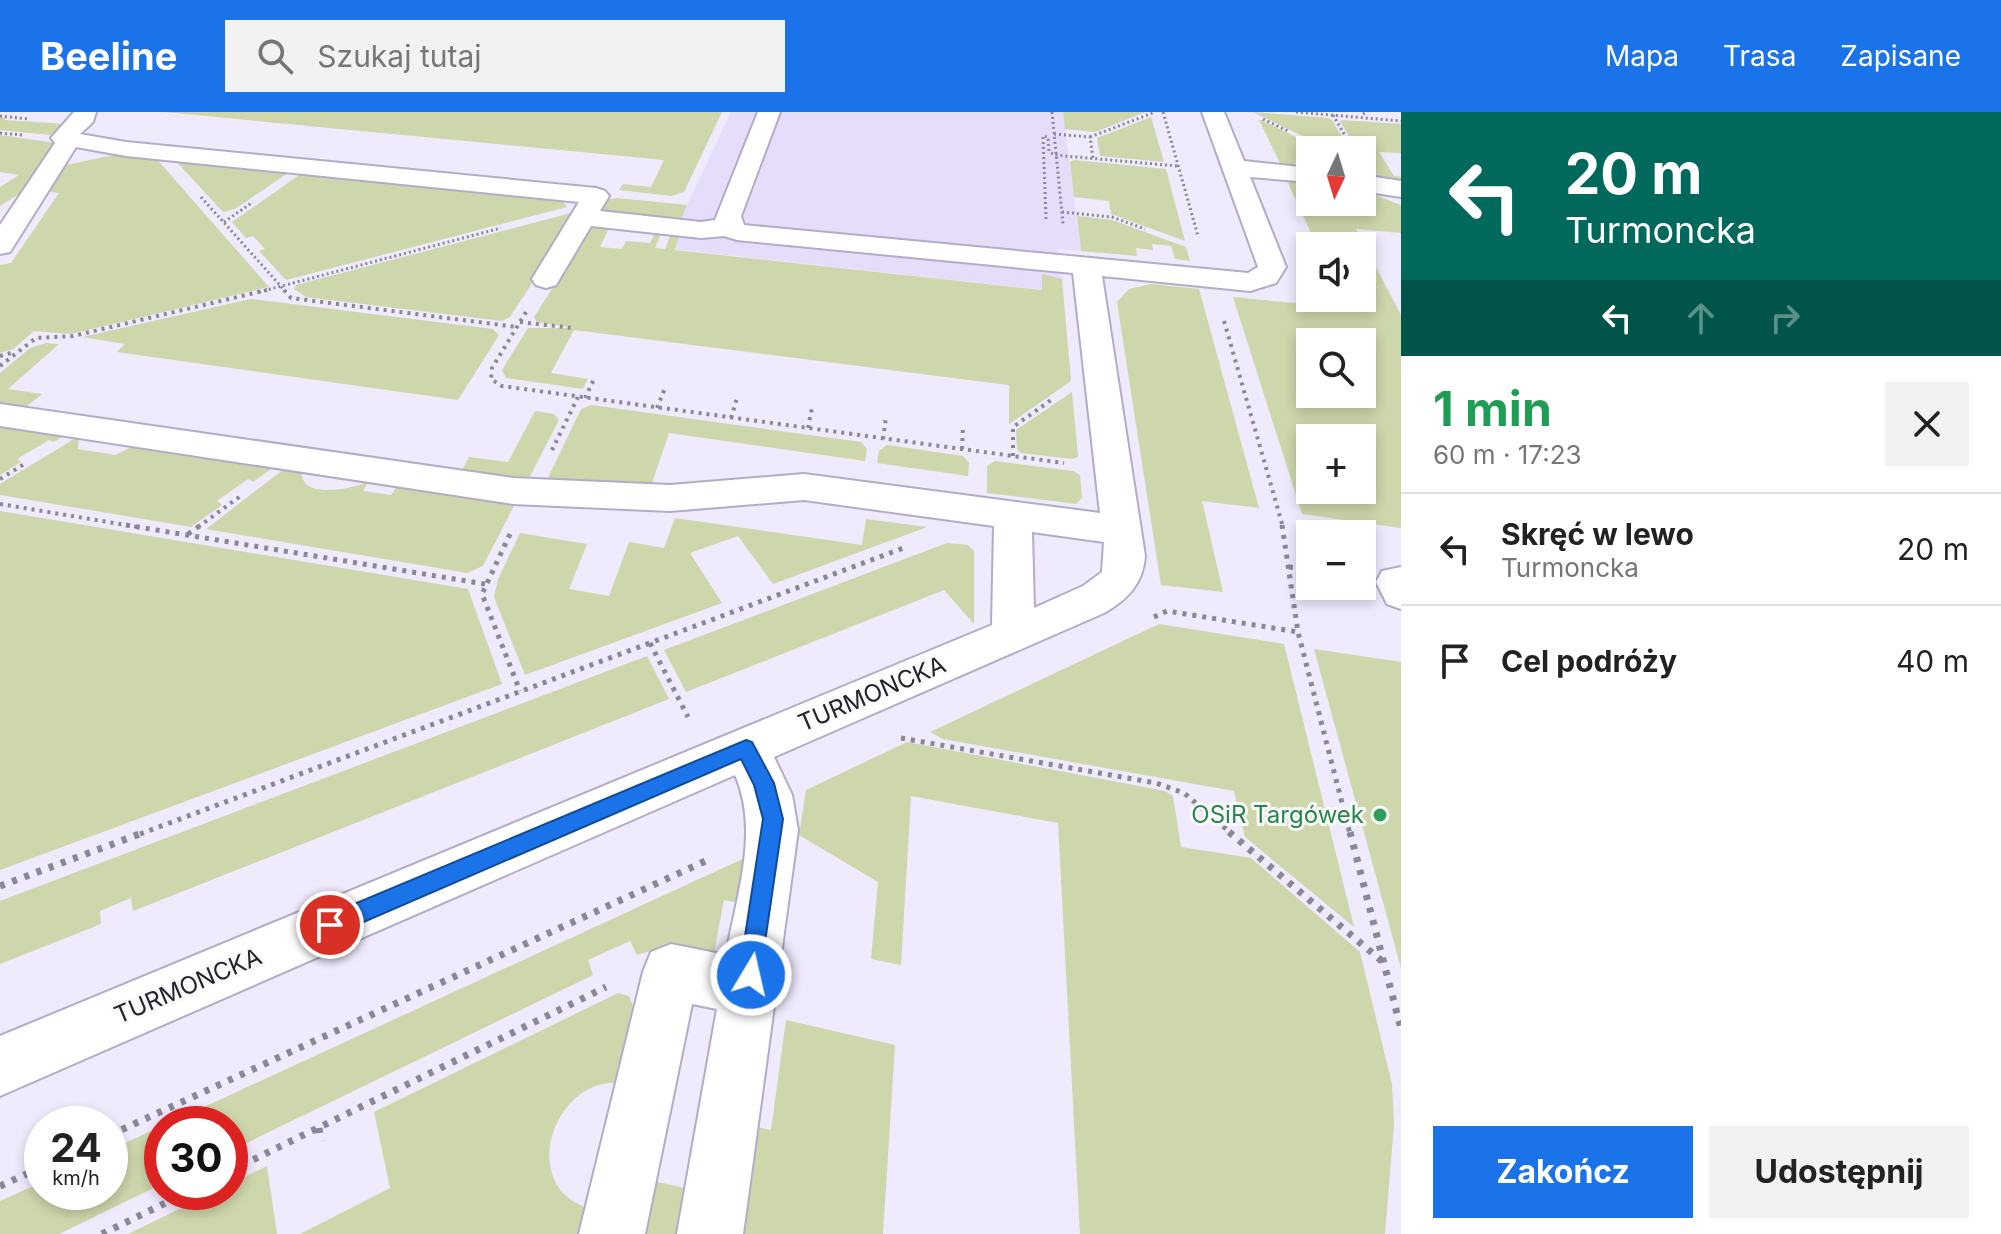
<!DOCTYPE html>
<html lang="pl">
<meta charset="utf-8">
<style>
:root{--surface:#fff;--page:#f2f2f2;--text:#222;--muted:#767676;--line:#e0e0e0;--accent:#1a73e8}
body{margin:0;font-family:Inter,sans-serif;background:var(--page);color:var(--text);height:100vh;display:flex;flex-direction:column;font-size:30px;white-space:nowrap}
*{box-sizing:border-box;margin:0}
p{font-size:26px;color:var(--muted)}
.icon{flex:none;width:44px;height:44px;fill:none;stroke:currentColor;stroke-width:2;stroke-linecap:round;stroke-linejoin:round}
.map{position:relative;flex:1;overflow:hidden}
.drawer{display:flex;flex-direction:column;background:var(--surface);width:600px}
.drawer>*{flex:none}
.top-card{background:#00695c;color:#fff;overflow:hidden}
.needle{width:52px;rotate:184deg}
.buttons{position:absolute;left:1296px;top:24px;display:grid;gap:16px}
.buttons a{display:grid;place-items:center;width:80px;height:80px;border-radius:0px;background:var(--surface);box-shadow:0 4px 12px #0003;font-size:40px}
.speed{position:absolute;left:24px;top:994px;display:flex;gap:16px;font-size:40px;font-weight:700;text-align:center}
.speed>*{display:grid;place-content:center;width:104px;height:104px;border-radius:50%;background:var(--surface);box-shadow:0 4px 12px #0003;line-height:1}
.speed small{font-size:20px;font-weight:400}
.speed .limit{border:12px solid #d22;background:#fff;color:#111}
.pin{position:absolute;display:grid;place-items:center;width:68px;height:68px;color:#fff;margin:-34px;border:4px solid #fff;border-radius:50%;box-shadow:0 2px 8px #0007}
.me{position:absolute;width:88px;margin:-44px;rotate:9deg;stroke-linejoin:round;filter:drop-shadow(0 0 6px #0008)}
.turn{display:flex;align-items:center;gap:28px;height:168px;padding:0 32px;font-size:36px}
.turn .icon{width:104px;height:104px;stroke-width:2.5}
.turn b{display:block;font-size:56px;line-height:68px}
.lanes{display:flex;align-items:center;height:76px;padding:0 32px;background:#0003;justify-content:center;gap:40px;direction:ltr}
.lanes .off{opacity:.35}
.round{display:grid;place-items:center;flex:none;width:84px;height:84px;border-radius:0px;background:var(--page)}
.head{display:flex;align-items:center;justify-content:space-between;height:136px;padding:0 32px}
h1{font-size:48px;font-weight:700;line-height:60px;color:#1e9e55}
.action{display:flex;gap:16px;margin-top:auto;padding:16px 32px}
.action a{flex:1;height:92px;border-radius:0px;background:var(--accent);color:#fff;font-size:32px;font-weight:700;line-height:92px;text-align:center}
.action a+a{background:var(--page);color:var(--text)}
ul{padding:0;list-style:none}
li{display:flex;align-items:center;gap:24px;height:112px;padding:0 32px;border-top:2px solid var(--line)}
li div{flex:1}
li b{display:block;font-size:30px}
li em{font-style:normal}
header{display:flex;align-items:center;gap:48px;box-sizing:border-box;height:112px;padding:0 40px;background:var(--accent);color:#fff}
header strong{font-size:38px}
nav{display:flex;gap:44px;margin-inline-start:auto;font-size:28px}
.search{width:560px;height:72px;background:var(--page);display:flex;align-items:center;gap:20px;box-sizing:border-box;padding:0 28px;border-radius:0px;color:var(--muted);font-size:30px}
main{display:flex;flex:1;min-height:0}
.map>svg:first-child{display:block}
</style>
<header>
<strong>Beeline</strong>
<div class="search"><svg class="icon" aria-label="search" viewBox="0 0 24 24"><circle cx="10" cy="10" r="6"/><path d="M15 15l6 6"/></svg>Szukaj tutaj</div>
<nav><a>Mapa</a><a>Trasa</a><a>Zapisane</a></nav>
</header>
<main>
<div class="map">
<svg width="1401" height="1122" viewBox="0 0 1401 1122">
<rect width="100%" height="100%" fill="#efeafc"/>
<path fill="#e6ddfb" d="M 731,0 L 1063,0 L 1081,139 L 1058,137 L 1063,180 L 674,137 L 679,124 L 673,123 Z"/>
<g fill="#ced6ac" fill-rule="evenodd">
<path d="M 164,0 L 722,0 L 684,80 L 672,84 L 619,78 L 623,72 L 651,75 L 664,48 Z"/>
<path d="M 1063,0 L 1146,0 L 1095,20 L 1065,17 Z"/>
<path d="M 1253,0 L 1328,6 L 1332,8 L 1350,38 L 1331,38 Z"/>
<path d="M 0,5 L 6,6 L 4,8 L 66,12 L 50,23 L 0,18 Z"/>
<path d="M 1151,5 L 1164,50 L 1100,44 L 1097,26 Z"/>
<path d="M 1259,8 L 1261,8 L 1323,38 L 1310,38 L 1310,44 L 1297,43 L 1300,51 L 1294,51 L 1296,56 L 1281,53 Z"/>
<path d="M 1343,8 L 1401,12 L 1401,41 L 1379,40 L 1394,64 L 1401,65 L 1401,74 L 1374,66 L 1362,46 L 1362,38 L 1357,38 L 1340,9 Z"/>
<path d="M 0,23 L 56,31 L 27,77 L 0,94 L 0,75 L 19,63 L 0,60 Z"/>
<path d="M 128,40 L 154,44 L 269,175 L 71,222 L 34,219 L 13,237 L 0,241 L 0,153 L 11,151 L 59,81 L 45,79 L 66,53 Z"/>
<path d="M 173,46 L 291,59 L 235,97 L 223,100 Z"/>
<path d="M 1074,48 L 1166,57 L 1185,129 L 1111,102 L 1109,89 L 1074,85 L 1070,50 Z"/>
<path d="M 305,59 L 561,87 L 567,95 L 286,168 L 259,139 L 265,137 L 253,124 L 246,126 L 232,110 Z"/>
<path d="M 1292,68 L 1310,70 L 1310,90 L 1362,90 L 1362,78 L 1401,93 L 1401,121 L 1356,117 L 1401,203 L 1401,416 L 1302,402 L 1233,185 L 1345,196 L 1341,186 L 1362,186 L 1362,134 L 1317,134 L 1288,71 ZM 1310,230 L 1362,230 L 1362,282 L 1310,282 ZM 1310,326 L 1362,326 L 1362,378 L 1310,378 Z"/>
<path d="M 617,86 L 687,93 L 680,109 L 602,98 L 605,88 Z"/>
<path d="M 579,99 L 510,205 L 502,209 L 306,185 L 294,177 L 296,173 Z"/>
<path d="M 1077,104 L 1112,108 L 1186,135 L 1190,149 L 1175,147 L 1171,134 L 1152,132 L 1153,138 L 1136,136 L 1137,144 L 1081,139 Z"/>
<path d="M 592,113 L 610,114 L 600,135 L 622,137 L 626,129 L 650,131 L 656,119 L 661,122 L 655,136 L 665,137 L 671,122 L 680,124 L 674,138 L 1042,178 L 1042,162 L 1062,167 L 1071,269 L 1009,312 L 1009,273 L 574,218 L 551,261 L 588,267 L 583,277 L 506,266 L 502,258 L 528,216 L 575,216 L 537,210 L 534,205 Z"/>
<path d="M 1151,172 L 1199,177 L 1259,396 L 1202,389 L 1223,480 L 1161,473 L 1117,190 L 1129,177 Z"/>
<path d="M 251,187 L 493,217 L 499,223 L 458,288 L 117,240 L 125,232 L 82,225 Z"/>
<path d="M 46,231 L 59,232 L 8,277 L 42,282 L 26,295 L 0,294 L 0,261 L 30,236 Z"/>
<path d="M 1072,280 L 1078,345 L 1072,347 L 1021,341 L 1017,337 L 1016,318 Z"/>
<path d="M 591,293 L 861,330 L 867,337 L 865,349 L 669,321 L 652,371 L 646,374 L 547,368 L 581,297 Z"/>
<path d="M 535,299 L 554,302 L 559,308 L 527,370 L 461,360 L 469,345 L 508,350 Z"/>
<path d="M 0,312 L 66,322 L 54,330 L 49,328 L 17,347 L 21,350 L 0,363 Z"/>
<path d="M 79,324 L 78,337 L 115,343 L 134,334 L 275,354 L 253,370 L 248,367 L 217,389 L 222,393 L 191,415 L 0,383 L 0,372 Z"/>
<path d="M 887,333 L 963,344 L 969,351 L 968,364 L 877,351 L 879,339 Z"/>
<path d="M 995,349 L 1073,359 L 1080,363 L 1082,386 L 1076,392 L 987,381 L 987,354 Z"/>
<path d="M 284,357 L 300,358 C 302,362 302,367 305,371 C 316,384 355,376 368,370 L 363,379 L 391,383 L 398,373 L 514,394 L 483,454 L 467,461 L 206,417 Z"/>
<path d="M 0,399 L 468,477 L 502,572 L 0,758 Z"/>
<path d="M 675,406 L 862,433 L 866,407 L 927,415 L 773,472 L 738,424 L 690,441 L 722,491 L 525,563 L 494,485 L 498,467 L 520,421 L 587,432 L 569,477 L 609,484 L 629,430 L 664,436 Z"/>
<path d="M 947,431 L 968,433 L 974,439 L 974,512 L 944,478 L 686,580 L 664,538 Z"/>
<path d="M 1159,512 L 1284,532 L 1354,815 L 1245,725 L 1234,679 L 943,627 L 930,620 Z"/>
<path d="M 1314,537 L 1401,550 L 1401,856 Z"/>
<path d="M 647,544 L 669,587 L 133,799 L 131,786 L 100,799 L 101,812 L 0,852 L 0,789 Z"/>
<path d="M 907,630 L 1165,679 L 1173,684 L 1181,735 L 1251,746 L 1360,840 L 1392,972 L 1394,1012 L 1385,1122 L 1080,1122 L 1058,711 L 911,684 L 901,853 L 871,847 L 878,770 L 799,723 L 806,678 Z"/>
<path d="M 749,744 L 740,791 L 724,788 L 713,845 L 661,836 L 637,843 L 630,829 L 588,848 L 593,863 L 230,1039 L 230,1012 L 167,1012 Z"/>
<path d="M 618,881 L 629,884 L 636,902 L 620,970 C 607,971 596,972 585,979 C 552,999 536,1051 563,1081 C 570,1089 580,1093 589,1097 L 583,1122 L 300,1122 L 390,1076 L 374,1000 Z"/>
<path d="M 786,908 L 895,933 L 883,1122 L 742,1122 L 757,1015 L 771,1018 Z"/>
<path d="M 162,1014 L 162,1072 L 59,1122 L 0,1122 L 0,1089 L 42,1070 L 42,1080 L 110,1080 L 110,1038 Z"/>
<path d="M 267,1054 L 277,1122 L 128,1122 L 214,1080 L 230,1080 L 230,1072 Z"/>
<path d="M 653,1069 L 689,1077 L 681,1122 L 642,1122 Z"/>
</g>
<g fill="none" stroke-linecap="round" stroke-linejoin="round">
<g stroke="#b4abc8" stroke-width="4">
<path id="pedestrian" d="M 1401,455 L 1401,497 L 1387,492 L 1376,470 L 1382,459 Z"/>
</g>
<g stroke="#b4abc8" stroke-width="4">
<g id="minor">
<path d="M 74,0 L 96,0 L 93,10 L 80,22 L 126,30 L 596,76 L 605,79 L 609,84 L 600,99 L 701,110 L 715,108 L 758,0 L 780,0 L 741,104 L 744,113 L 1248,161 L 1258,155 L 1202,0 L 1224,0 L 1244,49 L 1310,56 L 1310,70 L 1250,65 L 1286,155 L 1276,171 L 1250,179 L 1102,164 L 1145,444 C 1143,472 1127,488 1104,501 L 774,645 L 792,683 L 798,718 L 743,1122 L 677,1122 L 717,897 L 692,892 L 645,1122 L 579,1122 L 643,860 L 651,840 L 671,832 L 726,843 C 736,785 760,719 735,663 L 0,984 L 0,924 L 992,513 L 994,414 L 804,388 L 670,399 L 513,392 L 0,314 L 0,292 L 513,366 L 670,373 L 804,362 L 1100,401 L 1073,161 L 737,128 L 724,124 L 701,126 L 591,114 L 556,173 L 546,176 L 536,173 L 532,167 L 579,90 L 126,44 L 76,35 L 10,140 L 0,142 L 0,113 L 55,31 L 51,26 ZM 1032,420 L 1104,430 L 1102,460 L 1083,474 L 1034,496 Z"/>
<path d="M 1362,63 L 1401,69 L 1401,85 L 1362,79 Z"/>
</g>
</g>
<g stroke="#8c8796" stroke-width="3" stroke-dasharray="2 3" stroke-linecap="butt">
<path d="M 1052,0 L 1063,112"/>
<path d="M 1163,0 L 1198,124"/>
<path d="M 1296,0 L 1401,9"/>
<path d="M 1363,2 L 1366,0"/>
<path d="M 1333,3 L 1353,37"/>
<path d="M 0,4 L 30,7"/>
<path d="M 1263,7 L 1290,20"/>
<path d="M 0,21 L 22,23"/>
<path d="M 1054,22 L 1090,25 L 1093,46"/>
<path d="M 1090,25 L 1155,0"/>
<path d="M 201,85 L 286,180"/>
<path d="M 1062,100 L 1112,105 L 1145,117"/>
<path d="M 1046,107 L 1043,24 L 1048,25 L 1049,39 L 1054,43 L 1177,54"/>
<path d="M 224,110 L 253,90"/>
<path d="M 259,180 L 501,116"/>
</g>
<g stroke="#8c8796" stroke-width="4" stroke-dasharray="3 5" stroke-linecap="butt">
<path d="M 284,178 L 291,186 L 517,215"/>
<path d="M 1300,189 L 1342,194 L 1338,186"/>
<path d="M 526,200 L 492,256 L 491,267 L 502,274 L 1064,351"/>
<path d="M 1224,209 L 1283,415"/>
<path d="M 520,210 L 573,216"/>
<path d="M 0,244 L 14,240"/>
<path d="M 0,254 L 36,226 L 73,224 L 267,178"/>
<path d="M 585,286 L 594,267"/>
<path d="M 657,296 L 665,276"/>
<path d="M 731,306 L 737,286"/>
<path d="M 808,316 L 812,296"/>
<path d="M 883,327 L 886,305"/>
<path d="M 962,337 L 963,315"/>
<path d="M 552,338 L 578,285"/>
<path d="M 1013,344 L 1013,315 L 1054,286"/>
<path d="M 0,367 L 26,351"/>
<path d="M 0,392 L 138,415"/>
<path d="M 198,415 L 242,383"/>
</g>
<g stroke="#8c8796" stroke-width="5" stroke-dasharray="4 6" stroke-linecap="butt">
<path d="M 126,413 L 485,472"/>
<path d="M 1282,413 L 1298,520 L 1350,722"/>
<path d="M 188,422 L 201,413"/>
<path d="M 510,422 L 482,482 L 520,579"/>
<path d="M 1289,455 L 1310,458"/>
<path d="M 1154,505 L 1167,499 L 1298,520"/>
<path d="M 650,531 L 688,605"/>
<path d="M 901,626 L 1156,671 L 1184,681 L 1232,722"/>
<path d="M 140,722 L 906,435"/>
</g>
<g stroke="#8c8796" stroke-width="7" stroke-dasharray="5 8" stroke-linecap="butt">
<path d="M 1229,720 L 1383,850"/>
<path d="M 1350,720 L 1401,917"/>
<path d="M 0,774 L 145,720"/>
<path d="M 319,1016 L 321,1029"/>
<path d="M 110,1023 L 712,746"/>
<path d="M 230,1059 L 606,875"/>
<path d="M 0,1074 L 42,1055"/>
<path d="M 102,1122 L 188,1080"/>
</g>
<use href="#pedestrian" fill="#fff" fill-rule="evenodd"/>
<use href="#minor" fill="#fff" fill-rule="evenodd"/>
</g>
<path fill="#1a73e8" stroke="#114b97" stroke-width="2" d="M 746,628 L 752,630 L 774,671 L 783,707 L 759,871 L 751,875 L 743,871 L 739,863 L 763,707 L 754,673 L 741,647 L 338,821 L 330,824 L 323,821 L 319,813 L 323,805 Z"/>
<circle fill="#2e9e5b" stroke="#fafafa" stroke-width="3" cx="1380" cy="703" r="8"/>
<g text-anchor="middle" stroke-width="6" stroke-linejoin="round" paint-order="stroke">
<g font-size="24" fill="#26222e" stroke="#fafafa">
<text transform="translate(872 582) rotate(-23)" y="8">TURMONCKA</text>
<text transform="translate(188 874) rotate(-23)" y="8">TURMONCKA</text>
</g>
<g font-size="24" fill="#27864d" stroke="#fafafa" text-anchor="end">
<text x="1364" y="711">OSiR Targówek</text>
</g>
</g>
</svg>
<div class="buttons">
<a><svg class="needle" viewBox="-14 -14 28 28"><path d="M0-13l5 13h-10z" fill="#e53935"/><path d="M0 13l5-13h-10z" fill="#767676"/></svg></a>
<a><svg class="icon" aria-label="sound" viewBox="0 0 24 24"><path d="M4 9h4l5-4v14l-5-4H4zM17 9q2 3 0 6"/></svg></a>
<a><svg class="icon" aria-label="search" viewBox="0 0 24 24"><circle cx="10" cy="10" r="6"/><path d="M15 15l6 6"/></svg></a>
<a>+</a>
<a>−</a>
</div>
<div class="speed"><div>24<small>km/h</small></div><div class="limit">30</div></div>
<div class="pin" style="left:330px;top:813px;background:#d93025"><svg class="icon" aria-label="arrive" viewBox="0 0 24 24"><path d="M6 21V4h12l-3 4 3 4H6"/></svg></div>
<svg class="me" style="left:751px;top:863px" viewBox="-20 -20 40 40"><circle r="17" fill="#1a73e8" stroke="#fff" stroke-width="3"/><path d="M0-11L8 9 0 5-8 9z" fill="#fff"/></svg>
</div>
<section class="drawer">
<div class="top-card">
<div class="turn"><svg class="icon" aria-label="left" viewBox="0 0 24 24"><path d="M17 20v-9H6M10 6l-5 5 5 5"/></svg><div><b>20 m</b>Turmoncka</div></div>
<div class="lanes"><svg class="icon" aria-label="left" viewBox="0 0 24 24"><path d="M17 20v-9H6M10 6l-5 5 5 5"/></svg><svg class="icon off" aria-label="ahead" viewBox="0 0 24 24"><path d="M12 20V5M6 11l6-6 6 6"/></svg><svg class="icon off" aria-label="right" viewBox="0 0 24 24"><path d="M7 20v-9h11M14 6l5 5-5 5"/></svg></div>
</div>
<div class="head"><div><h1>1 min</h1><p>60 m · 17:23</p></div><a class="round"><svg class="icon" aria-label="close" viewBox="0 0 24 24"><path d="M6 6l12 12M18 6L6 18"/></svg></a></div>
<ul>
<li><svg class="icon" aria-label="left" viewBox="0 0 24 24"><path d="M17 20v-9H6M10 6l-5 5 5 5"/></svg><div><b>Skręć w lewo</b><p>Turmoncka</p></div><em>20 m</em></li>
<li><svg class="icon" aria-label="arrive" viewBox="0 0 24 24"><path d="M6 21V4h12l-3 4 3 4H6"/></svg><div><b>Cel podróży</b></div><em>40 m</em></li>
</ul>
<div class="action"><a>Zakończ</a><a>Udostępnij</a></div>
</section>
</main>
